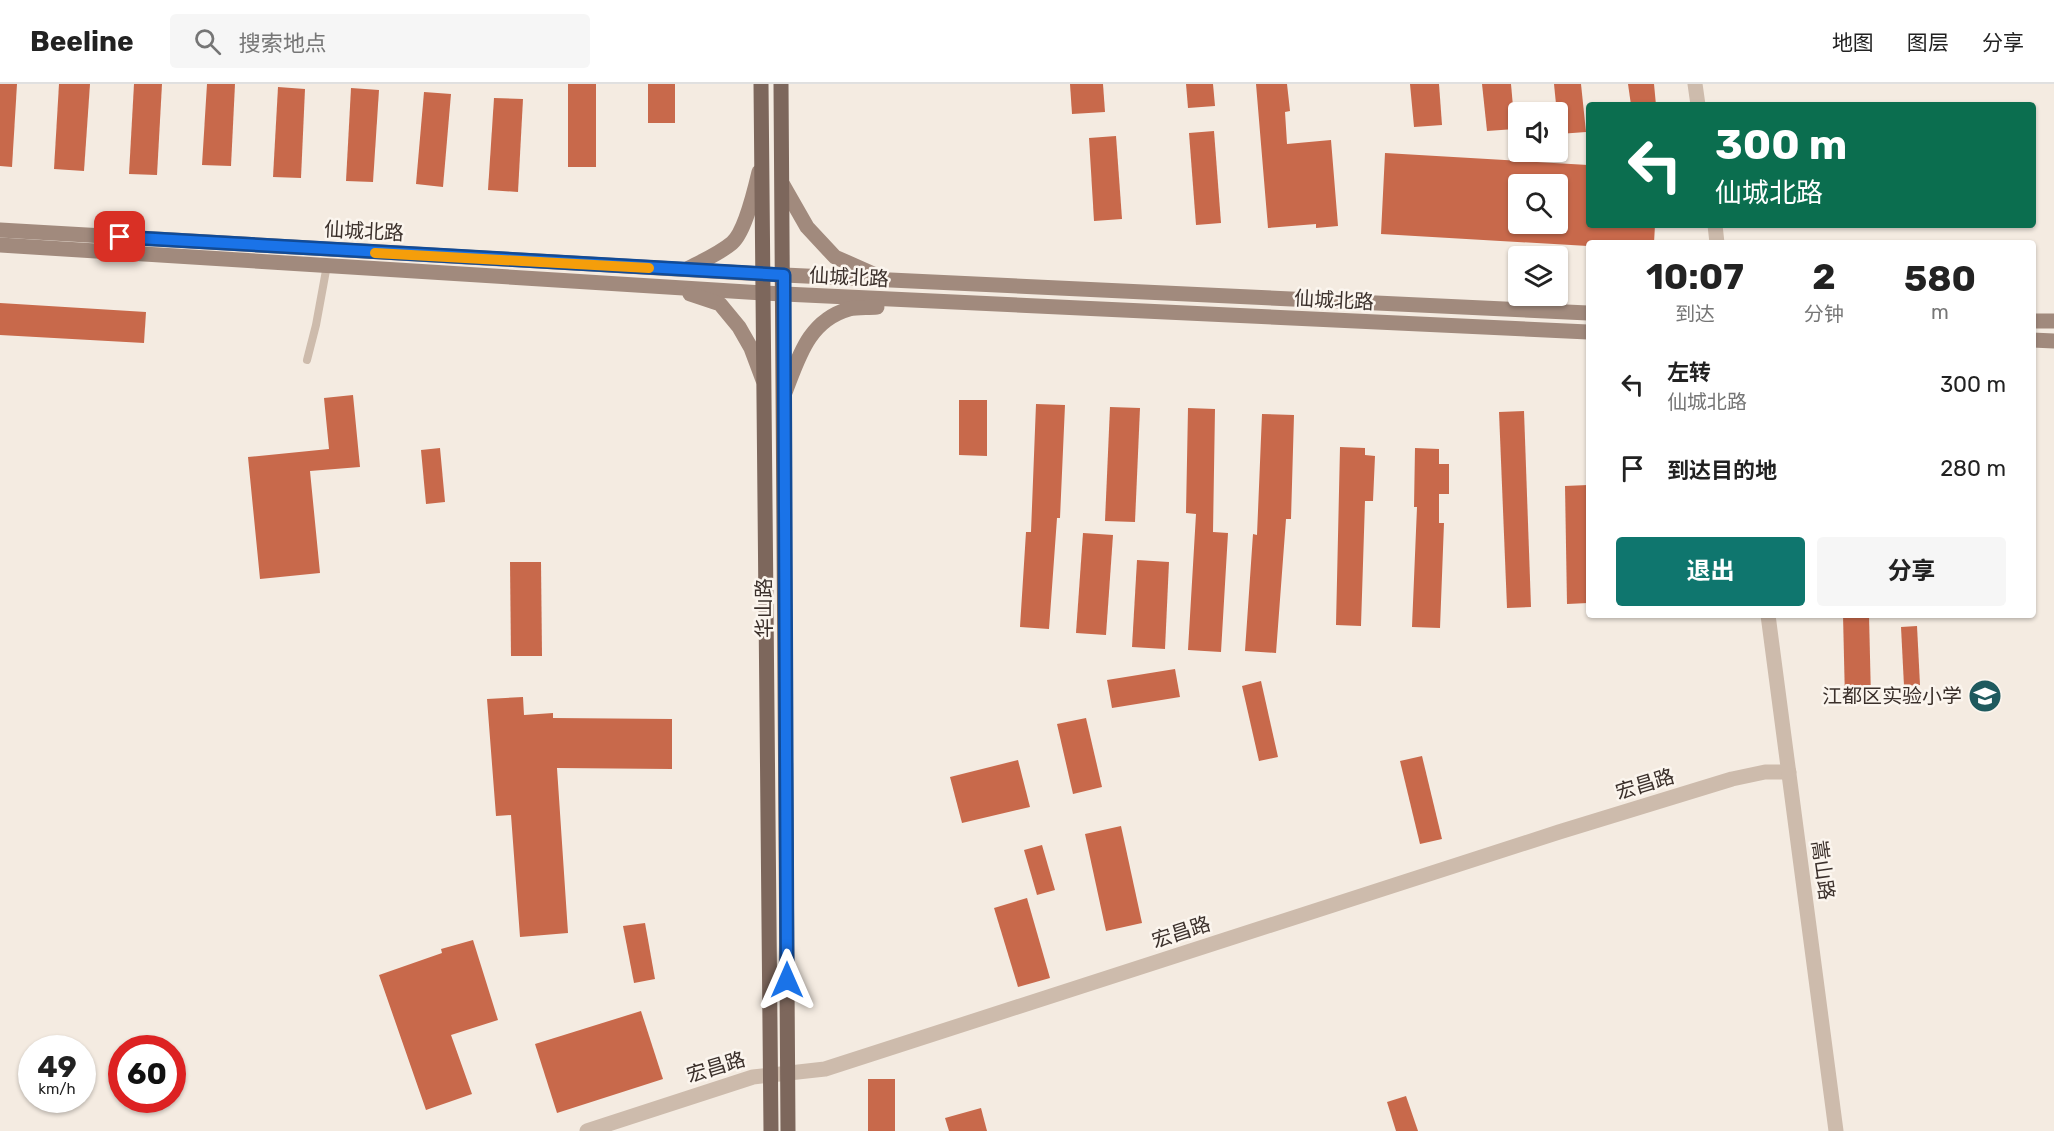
<!DOCTYPE html>
<html lang="zh">
<meta charset="utf-8">
<style>
:root{--surface:#fff;--page:#f6f6f6;--text:#222;--muted:#767676;--line:#e0e0e0;--accent:#0f766e}
body{margin:0;font-family:Rubik,"Noto Sans SC",sans-serif;background:var(--page);color:var(--text);height:100vh;display:flex;flex-direction:column;font-size:22px;white-space:nowrap}
*{box-sizing:border-box;margin:0}
p{font-size:20px;color:var(--muted)}
.icon{flex:none;width:33px;height:33px;fill:none;stroke:currentColor;stroke-width:2;stroke-linecap:round;stroke-linejoin:round}
.map{position:relative;flex:1;overflow:hidden}
.panel{position:absolute;left:1586px;top:156px;width:450px;height:378px;display:flex;flex-direction:column;background:var(--surface);border-radius:6px;box-shadow:0 2px 4px #0004}
.panel>*{flex:none}
.hud{position:absolute;left:1586px;top:18px;width:450px;height:126px;border-radius:6px;box-shadow:0 2px 4px #0004;background:#0b6e4f;color:#fff;overflow:hidden}
.tools{position:absolute;left:1508px;top:18px;display:grid;gap:12px}
.tools a{display:grid;place-items:center;width:60px;height:60px;border-radius:6px;background:var(--surface);box-shadow:0 2px 4px #0004;font-size:30px}
.speed{position:absolute;left:18px;top:951px;display:flex;gap:12px;font-size:30px;font-weight:700;text-align:center}
.speed>*{display:grid;place-content:center;width:78px;height:78px;border-radius:50%;background:var(--surface);box-shadow:0 2px 4px #0004;line-height:1}
.speed small{font-size:15px;font-weight:400}
.speed .limit{border:9px solid #d22;background:#fff;color:#111}
.pin{position:absolute;display:grid;place-items:center;width:51px;height:51px;color:#fff;margin:-26px;border-radius:12px;box-shadow:0 3px 9px #0006}
.me{position:absolute;width:66px;margin:-33px;rotate:0deg;stroke-linejoin:round;filter:drop-shadow(0 0 4px #0008)}
.turn{display:flex;align-items:center;gap:21px;height:126px;padding:0 30px;font-size:27px}
.turn .icon{width:78px;height:78px;stroke-width:2.5}
.turn b{display:block;font-size:42px;line-height:51px}
.eta{display:flex;justify-content:space-evenly;align-items:center;height:102px;text-align:center}
.eta b{font-size:36px;font-weight:700;line-height:42px}
.action{display:flex;gap:12px;margin-top:auto;padding:12px 30px}
.action a{flex:1;height:69px;border-radius:6px;background:var(--accent);color:#fff;font-size:24px;font-weight:700;line-height:69px;text-align:center}
.action a+a{background:var(--page);color:var(--text)}
ul{padding:0;list-style:none}
li{display:flex;align-items:center;gap:18px;height:84px;padding:0 30px}
li div{flex:1}
li b{display:block;font-size:22px}
li em{font-style:normal}
header{display:flex;align-items:center;gap:36px;box-sizing:border-box;height:84px;padding:0 30px;background:var(--surface);border-bottom:2px solid var(--line)}
header strong{font-size:28px}
nav{display:flex;gap:33px;margin-inline-start:auto;font-size:21px}
.search{width:420px;height:54px;background:var(--page);display:flex;align-items:center;gap:15px;box-sizing:border-box;padding:0 21px;border-radius:6px;color:var(--muted);font-size:22px}
.map>svg:first-child{display:block}
</style>
<header>
<strong>Beeline</strong>
<div class="search"><svg class="icon" aria-label="search" viewBox="0 0 24 24"><circle cx="10" cy="10" r="6"/><path d="M15 15l6 6"/></svg>搜索地点</div>
<nav><a>地图</a><a>图层</a><a>分享</a></nav>
</header>
<div class="map">
<svg width="2054" height="1047" viewBox="0 0 2054 1047">
<rect width="100%" height="100%" fill="#f4ebe1"/>
<g fill="#c8694b" fill-rule="evenodd">
<path d="M 0,0 L 17,0 L 12,83 L 0,82 Z"/>
<path d="M 59,0 L 90,0 L 84,87 L 54,85 Z"/>
<path d="M 134,0 L 162,0 L 157,91 L 129,90 Z"/>
<path d="M 207,0 L 235,0 L 231,82 L 202,81 Z"/>
<rect x="568" y="0" width="28" height="83"/>
<rect x="648" y="0" width="27" height="39"/>
<path d="M 1070,0 L 1103,0 L 1105,28 L 1072,30 Z"/>
<path d="M 1186,0 L 1213,0 L 1215,22 L 1188,24 Z"/>
<path d="M 1256,0 L 1287,0 L 1290,27 L 1285,28 L 1287,60 L 1331,56 L 1338,142 L 1316,144 L 1316,140 L 1268,144 Z"/>
<path d="M 1410,0 L 1439,0 L 1442,41 L 1414,43 Z"/>
<path d="M 1482,0 L 1511,0 L 1515,45 L 1487,47 Z"/>
<path d="M 1554,0 L 1581,0 L 1586,48 L 1559,50 Z"/>
<path d="M 1628,0 L 1654,0 L 1656,21 L 1631,21 Z"/>
<path d="M 278,3 L 305,5 L 301,94 L 273,93 Z"/>
<path d="M 351,4 L 379,6 L 373,98 L 346,97 Z"/>
<path d="M 424,8 L 451,10 L 443,103 L 416,100 Z"/>
<path d="M 494,14 L 523,15 L 518,108 L 488,106 Z"/>
<path d="M 1214,47 L 1221,139 L 1196,141 L 1189,49 Z"/>
<path d="M 1116,52 L 1122,135 L 1094,137 L 1089,54 Z"/>
<path d="M 1385,69 L 1588,81 L 1588,141 L 1655,141 L 1654,159 L 1588,159 L 1588,162 L 1381,150 ZM 1518,100 L 1557,100 L 1557,140 L 1518,140 Z"/>
<path d="M 0,219 L 146,228 L 144,259 L 0,251 Z"/>
<path d="M 353,311 L 360,383 L 310,387 L 320,489 L 260,495 L 248,373 L 329,365 L 324,314 Z"/>
<path d="M 959,316 L 987,316 L 987,372 L 959,371 Z"/>
<path d="M 1036,320 L 1065,321 L 1060,434 L 1057,434 L 1049,545 L 1020,543 L 1026,448 L 1031,448 Z"/>
<path d="M 1110,323 L 1140,324 L 1135,438 L 1105,437 Z"/>
<path d="M 1188,324 L 1215,325 L 1213,448 L 1228,449 L 1221,568 L 1188,566 L 1196,430 L 1186,429 Z"/>
<path d="M 1524,327 L 1531,523 L 1507,524 L 1499,328 Z"/>
<path d="M 1262,330 L 1294,331 L 1291,435 L 1286,435 L 1276,569 L 1245,567 L 1253,450 L 1257,451 Z"/>
<path d="M 1340,363 L 1365,364 L 1365,371 L 1375,372 L 1373,417 L 1365,417 L 1361,542 L 1336,541 Z"/>
<path d="M 440,364 L 445,418 L 426,420 L 421,366 Z"/>
<path d="M 1415,364 L 1439,365 L 1439,380 L 1449,380 L 1449,410 L 1439,410 L 1439,439 L 1444,439 L 1440,544 L 1412,543 L 1417,423 L 1414,423 Z"/>
<path d="M 1588,401 L 1588,519 L 1567,520 L 1565,402 Z"/>
<path d="M 1083,449 L 1113,451 L 1106,551 L 1076,549 Z"/>
<path d="M 1137,476 L 1169,478 L 1165,565 L 1132,563 Z"/>
<path d="M 510,478 L 541,478 L 542,572 L 511,572 Z"/>
<path d="M 1843,531 L 1869,531 L 1871,615 L 1845,616 Z"/>
<path d="M 1917,542 L 1920,601 L 1904,602 L 1901,543 Z"/>
<path d="M 1175,585 L 1180,613 L 1112,624 L 1107,596 Z"/>
<path d="M 1261,597 L 1278,673 L 1259,677 L 1242,602 Z"/>
<path d="M 523,613 L 524,631 L 553,629 L 553,634 L 672,635 L 672,685 L 557,684 L 568,849 L 520,853 L 511,731 L 496,732 L 487,615 Z"/>
<path d="M 1086,634 L 1102,703 L 1073,710 L 1057,640 Z"/>
<path d="M 1422,672 L 1442,755 L 1420,760 L 1400,677 Z"/>
<path d="M 1018,676 L 1030,723 L 962,739 L 950,693 Z"/>
<path d="M 1121,742 L 1142,839 L 1106,847 L 1085,750 Z"/>
<path d="M 1042,761 L 1055,806 L 1037,811 L 1024,766 Z"/>
<path d="M 1027,814 L 1050,894 L 1018,903 L 994,824 Z"/>
<path d="M 645,839 L 655,895 L 634,899 L 623,842 Z"/>
<path d="M 473,856 L 498,936 L 451,951 L 472,1010 L 426,1026 L 379,891 L 442,869 L 441,865 Z"/>
<path d="M 641,927 L 663,995 L 557,1029 L 535,960 Z"/>
<rect x="868" y="995" width="27" height="52"/>
<path d="M 1406,1012 L 1418,1047 L 1396,1047 L 1387,1018 Z"/>
<path d="M 981,1024 L 987,1047 L 949,1047 L 945,1034 Z"/>
</g>
<g fill="none" stroke-linecap="round" stroke-linejoin="round">
<path stroke="#cdbbac" stroke-width="8" d="M 307,276 L 316,241 L 327,181"/>
<path stroke="#cdbbac" stroke-width="15" d="M 587,1047 L 753,993 L 825,985 L 1559,748 L 1732,695 L 1765,688 L 1789,688"/>
<g stroke="#cdbbac" stroke-width="15">
<path d="M 1695,0 L 1698,21"/>
<path d="M 1715,141 L 1717,159"/>
<path d="M 1768,531 L 1836,1047"/>
</g>
<g stroke="#a18a7d" stroke-width="15">
<path d="M 783,101 L 807,143 L 835,173 L 878,192"/>
<path d="M 0,146 L 763,190 L 1588,229"/>
<path d="M 0,161 L 763,209 L 1588,248"/>
<path d="M 687,185 C 702,177 719,170 732,159 C 745,148 755,105 759,88"/>
<path d="M 690,210 L 720,220 L 739,243 L 751,264 L 763,296"/>
<path d="M 2032,237 L 2054,237"/>
<path d="M 2032,256 L 2054,257"/>
<path d="M 784,311 C 798,276 807,237 849,225 C 857,223 868,224 877,223"/>
</g>
<g stroke="#7d675c" stroke-width="15">
<path d="M 761,0 L 771,1047"/>
<path d="M 781,0 L 788,1047"/>
</g>
</g>
<g fill="none" stroke-linecap="round" stroke-linejoin="round">
<g stroke="#114b97" stroke-width="15">
<path id="route" d="M 120,153 L 784,191 L 787,896"/>
</g>
<use href="#route" stroke="#1a73e8" stroke-width="10"/>
<path stroke="#f59e0b" stroke-width="10" d="M 375,169 L 649,184"/>
</g>
<defs>
<g id="school-disc" transform="scale(1.725)"><circle r="9.5" fill="#1f5a5e" stroke="#fbf5ee"/><path d="M0-5L7-2L0 1L-7-2ZM-4 1L0 2.5L4 1V4Q0 6-4 4Z" fill="#fff"/></g>
</defs>
<g fill-rule="evenodd">
<use href="#school-disc" x="1985" y="612"/>
</g>
<g text-anchor="middle" stroke-width="5" stroke-linejoin="round" paint-order="stroke">
<g font-size="20" fill="#3b302b" stroke="#fbf5ee">
<text transform="translate(364 147) rotate(3)" y="7">仙城北路</text>
<text transform="translate(849 193) rotate(3)" y="7">仙城北路</text>
<text transform="translate(1334 216) rotate(3)" y="7">仙城北路</text>
<text transform="translate(764 524) rotate(-90)" y="7">华山路</text>
<text transform="translate(1645 700) rotate(-17)" y="7">宏昌路</text>
<text transform="translate(1823 786) rotate(82)" y="7">嵩山路</text>
<text transform="translate(1181 848) rotate(-18)" y="7">宏昌路</text>
<text transform="translate(716 983) rotate(-17)" y="7">宏昌路</text>
</g>
<g font-size="20" fill="#3b302b" stroke="#fbf5ee" text-anchor="end">
<text x="1962" y="619">江都区实验小学</text>
</g>
</g>
</svg>
<div class="tools">
<a><svg class="icon" aria-label="sound" viewBox="0 0 24 24"><path d="M4 9h4l5-4v14l-5-4H4zM17 9q2 3 0 6"/></svg></a>
<a><svg class="icon" aria-label="search" viewBox="0 0 24 24"><circle cx="10" cy="10" r="6"/><path d="M15 15l6 6"/></svg></a>
<a><svg class="icon" aria-label="layers" viewBox="0 0 24 24"><path d="M12 4l9 5-9 5-9-5zM3 14l9 5 9-5"/></svg></a>
</div>
<div class="speed"><div>49<small>km/h</small></div><div class="limit">60</div></div>
<div class="pin" style="left:120px;top:153px;background:#d93025"><svg class="icon" aria-label="arrive" viewBox="0 0 24 24"><path d="M6 21V4h12l-3 4 3 4H6"/></svg></div>
<svg class="me" style="left:787px;top:896px" viewBox="-20 -20 40 40"><path d="M0-17L14 15 0 8-14 15z" fill="#1a73e8" stroke="#fff" stroke-width="4"/></svg>
<div class="hud">
<div class="turn"><svg class="icon" aria-label="left" viewBox="0 0 24 24"><path d="M17 20v-9H6M10 6l-5 5 5 5"/></svg><div><b>300 m</b>仙城北路</div></div>
</div>
<section class="panel">
<div class="eta">
<div><b>10:07</b><p>到达</p></div>
<div><b>2</b><p>分钟</p></div>
<div><b>580</b><p>m</p></div>
</div>
<ul>
<li><svg class="icon" aria-label="left" viewBox="0 0 24 24"><path d="M17 20v-9H6M10 6l-5 5 5 5"/></svg><div><b>左转</b><p>仙城北路</p></div><em>300 m</em></li>
<li><svg class="icon" aria-label="arrive" viewBox="0 0 24 24"><path d="M6 21V4h12l-3 4 3 4H6"/></svg><div><b>到达目的地</b></div><em>280 m</em></li>
</ul>
<div class="action"><a>退出</a><a>分享</a></div>
</section>
</div>
